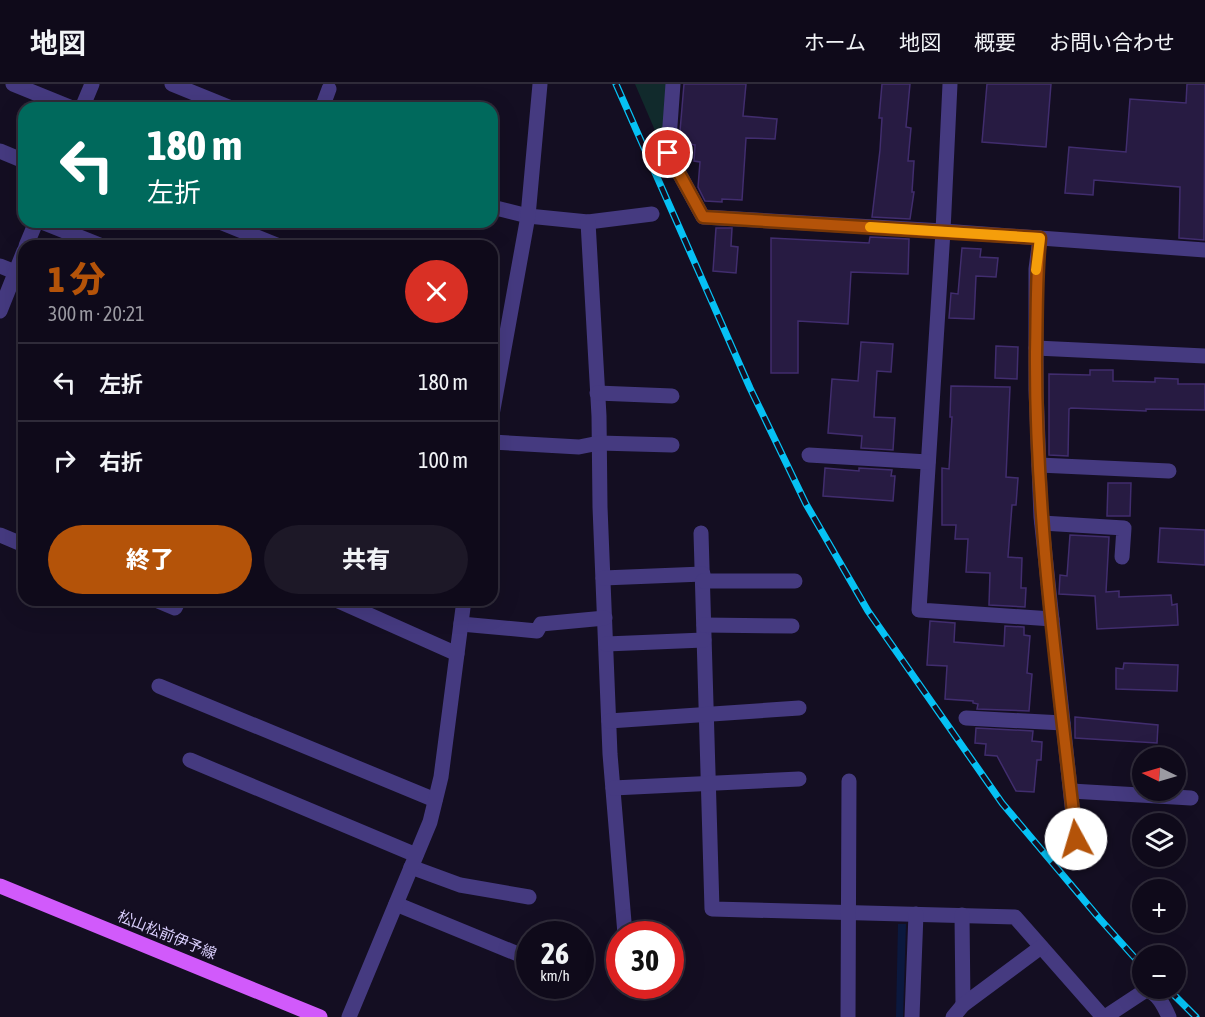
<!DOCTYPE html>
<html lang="ja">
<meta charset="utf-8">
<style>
:root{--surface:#0f0a1a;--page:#1d1827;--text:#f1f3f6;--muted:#9b9aa2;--line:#2f2b39;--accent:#b45309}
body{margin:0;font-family:"Asap Condensed","Noto Sans JP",sans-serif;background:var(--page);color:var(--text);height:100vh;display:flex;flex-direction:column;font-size:22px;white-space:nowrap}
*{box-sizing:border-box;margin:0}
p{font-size:20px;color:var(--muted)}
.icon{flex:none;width:33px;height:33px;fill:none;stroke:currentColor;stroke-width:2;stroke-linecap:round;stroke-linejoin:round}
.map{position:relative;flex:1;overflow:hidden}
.sheet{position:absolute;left:18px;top:156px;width:480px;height:366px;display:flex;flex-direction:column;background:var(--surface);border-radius:18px;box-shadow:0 6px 24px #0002,0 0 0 2px var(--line)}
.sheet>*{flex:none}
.hud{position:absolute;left:18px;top:18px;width:480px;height:126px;border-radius:18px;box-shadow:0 6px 24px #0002,0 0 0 2px var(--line);background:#00695c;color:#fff;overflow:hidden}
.needle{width:39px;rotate:275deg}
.fabs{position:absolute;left:1132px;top:663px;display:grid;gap:12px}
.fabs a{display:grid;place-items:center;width:54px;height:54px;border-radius:50%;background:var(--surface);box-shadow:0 6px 24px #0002,0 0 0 2px var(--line);font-size:30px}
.speed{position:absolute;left:516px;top:837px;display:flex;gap:12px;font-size:30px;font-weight:700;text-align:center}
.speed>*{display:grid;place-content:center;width:78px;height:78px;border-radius:50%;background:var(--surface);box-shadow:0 6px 24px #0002,0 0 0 2px var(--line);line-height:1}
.speed small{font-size:15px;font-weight:400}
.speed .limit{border:9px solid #d22;background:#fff;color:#111}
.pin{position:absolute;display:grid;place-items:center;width:51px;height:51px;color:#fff;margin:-26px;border:3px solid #fff;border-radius:50%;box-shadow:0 2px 6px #0007}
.me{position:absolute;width:66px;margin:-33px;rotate:354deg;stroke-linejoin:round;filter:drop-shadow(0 0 4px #0008)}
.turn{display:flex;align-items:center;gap:21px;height:126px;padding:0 30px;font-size:27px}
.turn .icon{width:78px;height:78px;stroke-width:2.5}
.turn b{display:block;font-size:42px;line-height:51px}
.round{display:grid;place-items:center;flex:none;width:63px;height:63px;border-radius:32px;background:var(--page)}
.summary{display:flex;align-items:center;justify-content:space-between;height:102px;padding:0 30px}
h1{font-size:36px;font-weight:800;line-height:45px;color:var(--accent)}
.action{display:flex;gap:12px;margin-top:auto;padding:12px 30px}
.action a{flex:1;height:69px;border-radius:36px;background:var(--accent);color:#fff;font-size:24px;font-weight:800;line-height:69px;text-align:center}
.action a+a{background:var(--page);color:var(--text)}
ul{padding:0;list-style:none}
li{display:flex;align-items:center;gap:18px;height:78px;padding:0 30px;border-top:2px solid var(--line)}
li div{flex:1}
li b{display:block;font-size:22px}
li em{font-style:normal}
header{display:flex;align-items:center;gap:36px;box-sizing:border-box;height:84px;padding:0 30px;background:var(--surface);border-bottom:2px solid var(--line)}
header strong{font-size:28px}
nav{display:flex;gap:33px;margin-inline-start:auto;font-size:21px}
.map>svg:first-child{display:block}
</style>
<header>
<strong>地図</strong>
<nav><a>ホーム</a><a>地図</a><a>概要</a><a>お問い合わせ</a></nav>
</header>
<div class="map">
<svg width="1205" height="933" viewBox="0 0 1205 933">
<rect width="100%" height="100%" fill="#140e22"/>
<path fill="#112a2c" d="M 635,0 L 667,0 L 663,65 Z"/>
<path fill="#0b183e" d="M 898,840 L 906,840 L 903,933 L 896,933 Z"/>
<g fill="#271b42" stroke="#412d6e" stroke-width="1.5">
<path d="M 684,0 L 746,0 L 743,32 L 777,35 L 775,55 L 746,54 L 742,116 L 722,115 L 722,118 L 705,117 L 698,103 L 700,78 L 694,77 L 695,61 L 679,59 Z"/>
<path d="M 882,0 L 910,0 L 906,43 L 911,44 L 908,77 L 914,77 L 912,108 L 914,108 L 910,135 L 872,133 L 880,66 L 882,34 L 879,34 Z"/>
<path d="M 987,0 L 1051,0 L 1046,63 L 982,58 Z"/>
<path d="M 1187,0 L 1205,0 L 1204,156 L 1179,154 L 1180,103 L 1094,96 L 1093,111 L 1065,109 L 1069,63 L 1126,68 L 1130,15 L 1186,19 Z"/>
<path d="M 716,144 L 732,144 L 731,162 L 738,163 L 736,189 L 713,187 Z"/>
<path d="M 870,153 L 909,155 L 908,190 L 851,188 L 848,240 L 798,237 L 798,289 L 771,289 L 771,154 L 869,159 Z"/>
<path d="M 962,164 L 981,165 L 980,173 L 998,174 L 996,193 L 976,192 L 974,235 L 949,234 L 951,209 L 958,210 Z"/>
<path d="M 861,258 L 893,260 L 891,288 L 877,287 L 874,333 L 895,334 L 893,366 L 861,364 L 862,352 L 828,349 L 832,295 L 858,297 Z"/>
<path d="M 996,262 L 1018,263 L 1017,295 L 995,294 Z"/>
<path d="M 1090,286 L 1113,286 L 1113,297 L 1155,298 L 1155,294 L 1178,295 L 1178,300 L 1205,300 L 1205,326 L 1146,325 L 1146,327 L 1071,324 L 1069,325 L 1068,372 L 1049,371 L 1049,290 L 1090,291 Z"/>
<path d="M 951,302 L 1010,303 L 1006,393 L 1018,394 L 1016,421 L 1012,421 L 1008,473 L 1022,474 L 1021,504 L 1026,504 L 1025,523 L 989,521 L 990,489 L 966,488 L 968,455 L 955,455 L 956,441 L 942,441 L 942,384 L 949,385 L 952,333 L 950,333 Z"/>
<path d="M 825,384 L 859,387 L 859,384 L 892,386 L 891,392 L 895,392 L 893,417 L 823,412 Z"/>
<path d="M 1108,399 L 1131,399 L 1130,432 L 1107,432 Z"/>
<path d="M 1160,444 L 1205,446 L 1205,481 L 1158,478 Z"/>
<path d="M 1070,451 L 1109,453 L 1106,508 L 1119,507 L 1119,513 L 1171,511 L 1172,521 L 1177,520 L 1178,541 L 1097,545 L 1095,512 L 1059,510 L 1060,491 L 1067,492 Z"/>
<path d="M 930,537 L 955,539 L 954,558 L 1004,562 L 1005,542 L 1024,543 L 1024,551 L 1030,552 L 1027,589 L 1032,590 L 1029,627 L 977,625 L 978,620 L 973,619 L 973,617 L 945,615 L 947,582 L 927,581 Z"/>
<path d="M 1124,579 L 1178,581 L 1177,607 L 1116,605 L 1116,584 L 1123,585 Z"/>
<path d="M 1075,633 L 1158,641 L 1157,659 L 1075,654 Z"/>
<path d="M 976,644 L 1033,647 L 1032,657 L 1042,658 L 1041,676 L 1037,676 L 1034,708 L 1016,707 L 997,672 L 985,671 L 986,660 L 975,659 Z"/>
</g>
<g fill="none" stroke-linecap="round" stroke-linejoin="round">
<g stroke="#453a80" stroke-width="15">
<path d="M 13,0 L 72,24"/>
<path d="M 172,0 L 231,24"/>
<path d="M 673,0 L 668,69 L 703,133 L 943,147 L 1205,166"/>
<path d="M 950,0 L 943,147 L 919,526 L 1052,535"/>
<path d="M 82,24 L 92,0"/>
<path d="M 322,24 L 329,5"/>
<path d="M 0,67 L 24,77"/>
<path d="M 492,123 L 528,132 L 588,138 L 652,130"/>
<path d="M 42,138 L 102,162"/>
<path d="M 220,138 L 279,162"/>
<path d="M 588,138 L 599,332 L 600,423 L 610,670 L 625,850"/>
<path d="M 1040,154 L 1036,185 L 1036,306 L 1041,433 L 1078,778"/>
<path d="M 26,162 L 36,138"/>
<path d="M 0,182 L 15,188"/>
<path d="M 0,227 L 24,167"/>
<path d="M 1036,264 L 1205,272"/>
<path d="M 597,309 L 672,312"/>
<path d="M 492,331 L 528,132 L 540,0"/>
<path d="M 492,358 L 579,363 L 599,359 L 672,361"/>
<path d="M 809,371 L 928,378"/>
<path d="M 1039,381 L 1169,387"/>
<path d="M 1042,439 L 1124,444 L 1122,473"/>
<path d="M 701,449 L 712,825 L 1015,833 L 1103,933"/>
<path d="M 0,451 L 24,461"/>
<path d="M 603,494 L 703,490"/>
<path d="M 703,497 L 795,497"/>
<path d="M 156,516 L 175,524 L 179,516"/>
<path d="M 336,516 L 457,570"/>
<path d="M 461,540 L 537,547 L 541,540 L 605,534"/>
<path d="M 704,541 L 792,542"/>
<path d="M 606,560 L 704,556"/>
<path d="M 159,602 L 435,716"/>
<path d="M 966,634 L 1063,639"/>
<path d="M 609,637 L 799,624"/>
<path d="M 190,676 L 416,771"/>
<path d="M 613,704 L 799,695"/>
<path d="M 1071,707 L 1191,714"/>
<path d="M 411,783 L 460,801 L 529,813"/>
<path d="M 396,820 L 530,875"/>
<path d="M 962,831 L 963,921"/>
<path d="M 349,933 L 430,738 L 441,693 L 464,516"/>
<path d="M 848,933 L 849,697"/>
<path d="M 912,933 L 916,830"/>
<path d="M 953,933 L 963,921 L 1041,863"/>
<path d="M 1105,933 L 1146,906 C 1158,909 1164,922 1169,933"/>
</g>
<path stroke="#d15afb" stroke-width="15" d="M 0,802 L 320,933"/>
<g stroke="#06c1f4" stroke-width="7">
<g id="rail">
<path d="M 616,0 L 750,304 L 806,420 L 868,527 L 1002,719 L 1099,834 L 1143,883"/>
<path d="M 1167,904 L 1196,933"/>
</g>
</g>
<use href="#rail" stroke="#140e22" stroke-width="4.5" stroke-dasharray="14" stroke-linecap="butt"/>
</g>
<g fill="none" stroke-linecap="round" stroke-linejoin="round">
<g stroke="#753606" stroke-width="15">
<path id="route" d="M 668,69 L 703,133 L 1040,154 C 1036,192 1037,230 1036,268 C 1035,431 1058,593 1076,755"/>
</g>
<use href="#route" stroke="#b45309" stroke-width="10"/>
<path stroke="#f59e0b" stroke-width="10" d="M 870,143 L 1040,154 L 1036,186"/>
</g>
<g text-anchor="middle" stroke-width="4.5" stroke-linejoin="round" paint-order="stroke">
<g font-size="15" fill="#dbd0fe" stroke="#140e22">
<text transform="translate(167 851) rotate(22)" y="5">松山松前伊予線</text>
</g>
</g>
</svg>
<div class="fabs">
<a><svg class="needle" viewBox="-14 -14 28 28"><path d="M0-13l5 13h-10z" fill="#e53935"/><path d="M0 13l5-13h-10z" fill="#9b9aa2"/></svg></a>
<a><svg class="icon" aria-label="layers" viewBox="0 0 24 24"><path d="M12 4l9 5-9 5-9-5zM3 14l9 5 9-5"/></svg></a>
<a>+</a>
<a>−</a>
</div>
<div class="speed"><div>26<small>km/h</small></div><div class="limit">30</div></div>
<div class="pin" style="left:668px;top:69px;background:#d93025"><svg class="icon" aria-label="arrive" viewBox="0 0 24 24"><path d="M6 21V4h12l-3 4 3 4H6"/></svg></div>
<svg class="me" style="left:1076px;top:755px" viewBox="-20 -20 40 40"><circle r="19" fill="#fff"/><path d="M0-13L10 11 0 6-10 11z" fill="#b45309"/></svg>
<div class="hud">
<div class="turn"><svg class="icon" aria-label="left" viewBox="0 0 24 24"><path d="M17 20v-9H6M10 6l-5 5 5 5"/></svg><div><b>180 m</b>左折</div></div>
</div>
<section class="sheet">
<div class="summary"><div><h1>1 分</h1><p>300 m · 20:21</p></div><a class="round" style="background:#d93025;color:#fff"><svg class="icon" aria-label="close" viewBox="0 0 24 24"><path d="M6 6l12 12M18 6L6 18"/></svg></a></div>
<ul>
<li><svg class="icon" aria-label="left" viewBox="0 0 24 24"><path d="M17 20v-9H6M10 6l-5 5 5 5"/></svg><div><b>左折</b></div><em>180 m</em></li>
<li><svg class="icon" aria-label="right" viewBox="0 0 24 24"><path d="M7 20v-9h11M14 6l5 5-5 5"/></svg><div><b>右折</b></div><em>100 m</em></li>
</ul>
<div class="action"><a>終了</a><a>共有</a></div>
</section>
</div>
